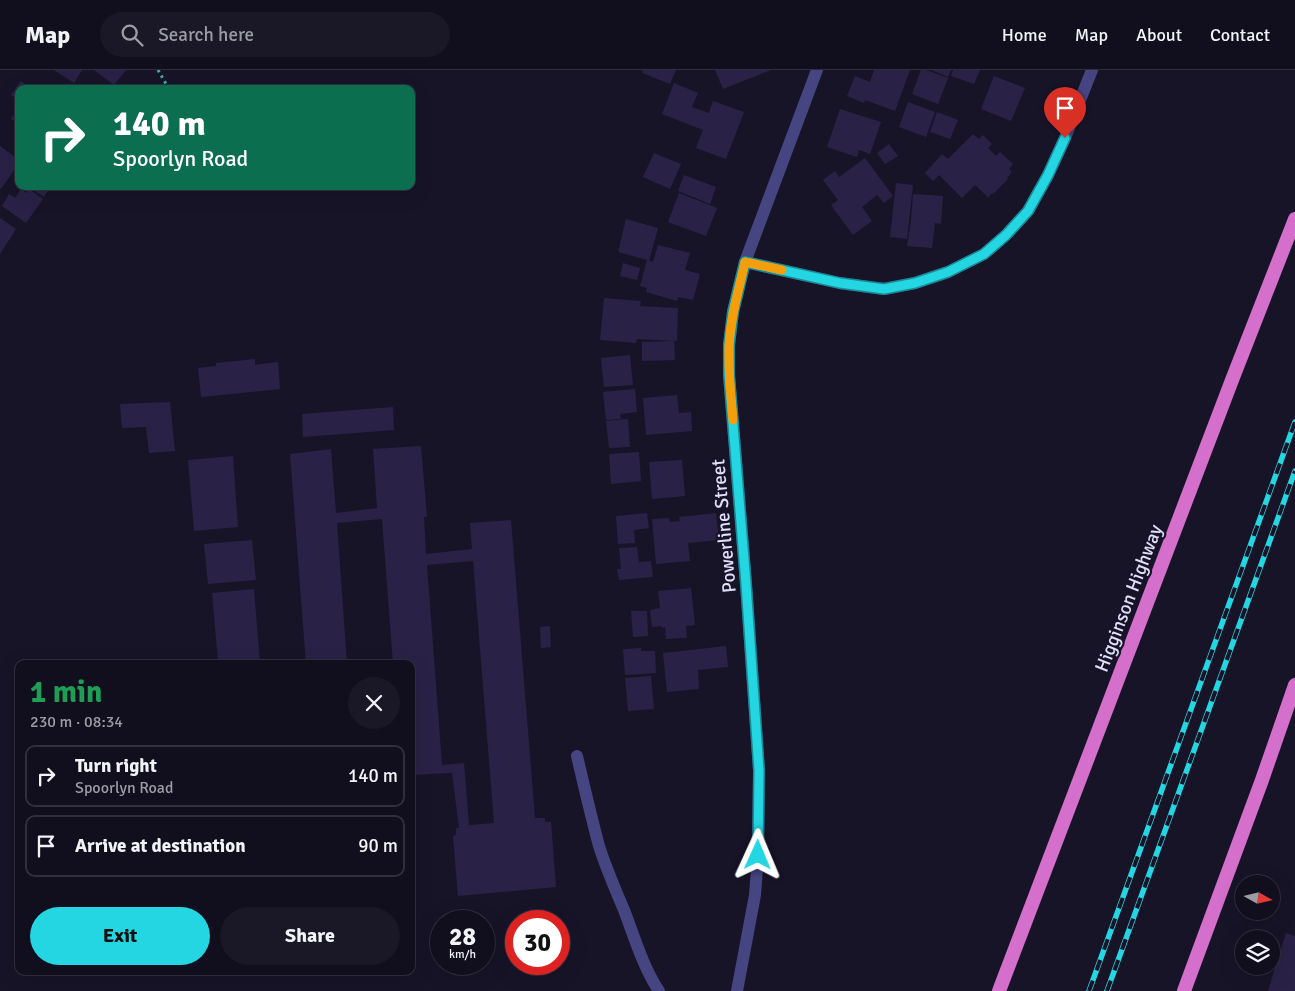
<!DOCTYPE html>
<meta charset="utf-8">
<style>
:root{--surface:#110f1e;--page:#1a1827;--text:#f1f3f6;--muted:#9c9ca4;--line:#302f3c;--accent:#24d5e2}
body{margin:0;font-family:Signika,sans-serif;background:var(--page);color:var(--text);height:100vh;display:flex;flex-direction:column;font-size:19px;white-space:nowrap}
*{box-sizing:border-box;margin:0}
p{font-size:16px;color:var(--muted)}
.icon{flex:none;width:28px;height:28px;fill:none;stroke:currentColor;stroke-width:2;stroke-linecap:round;stroke-linejoin:round}
.map{position:relative;flex:1;overflow:hidden}
.sheet{position:absolute;left:15px;top:590px;width:400px;height:315px;display:flex;flex-direction:column;background:var(--surface);border-radius:10px;box-shadow:0 5px 20px #0002,0 0 0 1px var(--line)}
.sheet>*{flex:none}
.guide{position:absolute;left:15px;top:15px;width:400px;height:105px;border-radius:10px;box-shadow:0 5px 20px #0002,0 0 0 1px var(--line);background:#0b6e4f;color:#fff;overflow:hidden}
.needle{width:32px;rotate:98deg}
.buttons{position:absolute;left:1235px;top:805px;display:grid;gap:10px}
.buttons a{display:grid;place-items:center;width:45px;height:45px;border-radius:50%;background:var(--surface);box-shadow:0 5px 20px #0002,0 0 0 1px var(--line);font-size:25px}
.speed{position:absolute;left:430px;top:840px;display:flex;gap:10px;font-size:25px;font-weight:700;text-align:center}
.speed>*{display:grid;place-content:center;width:65px;height:65px;border-radius:50%;background:var(--surface);box-shadow:0 5px 20px #0002,0 0 0 1px var(--line);line-height:1}
.speed small{font-size:12px;font-weight:400}
.speed .limit{border:8px solid #d22;background:#fff;color:#111}
.pin{position:absolute;display:grid;place-items:center;width:42px;height:42px;color:#fff;margin:-51px -21px;border-radius:50% 50% 50% 0;rotate:-45deg;box-shadow:0 0 5px #0007}
.pin .icon{rotate:45deg}
.me{position:absolute;width:55px;margin:-28px;rotate:1deg;stroke-linejoin:round;filter:drop-shadow(0 0 4px #0008)}
.turn{display:flex;align-items:center;gap:18px;height:105px;padding:0 15px;font-size:22px}
.turn .icon{width:65px;height:65px;stroke-width:2.5}
.turn b{display:block;font-size:35px;line-height:42px}
.round{display:grid;place-items:center;flex:none;width:52px;height:52px;border-radius:26px;background:var(--page)}
.head{display:flex;align-items:center;justify-content:space-between;height:85px;padding:0 15px}
h1{font-size:30px;font-weight:700;line-height:38px;color:#1e9e55}
.action{display:flex;gap:10px;margin-top:auto;padding:10px 15px}
.action a{flex:1;height:58px;border-radius:30px;background:var(--accent);color:#111;font-size:20px;font-weight:700;line-height:58px;text-align:center}
.action a+a{background:var(--page);color:var(--text)}
ul{padding:0;list-style:none}
li{display:flex;align-items:center;gap:15px;height:62px;margin:0 10px 8px;padding:0 5px;border:2px solid var(--line);border-radius:10px}
li div{flex:1}
li b{display:block;font-size:19px}
li em{font-style:normal}
header{display:flex;align-items:center;gap:30px;box-sizing:border-box;height:70px;padding:0 25px;background:var(--surface);border-bottom:1px solid var(--line)}
header strong{font-size:24px}
nav{display:flex;gap:28px;margin-inline-start:auto;font-size:18px}
.search{width:350px;height:45px;background:var(--page);display:flex;align-items:center;gap:12px;box-sizing:border-box;padding:0 18px;border-radius:28px;color:var(--muted);font-size:19px}
.map>svg:first-child{display:block}
</style>
<header>
<strong>Map</strong>
<div class="search"><svg class="icon" aria-label="search" viewBox="0 0 24 24"><circle cx="10" cy="10" r="6"/><path d="M15 15l6 6"/></svg>Search here</div>
<nav><a>Home</a><a>Map</a><a>About</a><a>Contact</a></nav>
</header>
<div class="map">
<svg width="1295" height="921" viewBox="0 0 1295 921">
<rect width="100%" height="100%" fill="#171428"/>
<g fill="#292246" fill-rule="evenodd">
<path d="M 54,0 L 82,0 L 74,13 Z"/>
<path d="M 94,0 L 126,0 L 114,15 Z"/>
<path d="M 643,0 L 676,0 L 670,14 L 642,3 Z"/>
<path d="M 715,0 L 771,0 L 723,19 Z"/>
<path d="M 874,0 L 910,0 L 895,41 L 865,30 L 864,33 L 847,26 L 855,6 L 870,12 Z"/>
<path d="M 921,0 L 926,0 L 948,8 L 938,34 L 912,24 Z"/>
<path d="M 931,0 L 951,0 L 948,7 Z"/>
<path d="M 953,0 L 980,0 L 974,14 L 951,6 Z"/>
<path d="M 994,6 L 1025,18 L 1011,51 L 981,39 Z"/>
<path d="M 21,11 L 31,19 L 19,19 L 19,31 L 11,25 Z"/>
<path d="M 674,13 L 698,23 L 692,37 L 709,43 L 713,31 L 744,42 L 726,89 L 696,78 L 703,60 L 662,44 Z"/>
<path d="M 908,32 L 935,42 L 926,67 L 899,57 Z"/>
<path d="M 19,37 L 19,54 L 11,49 Z"/>
<path d="M 840,39 L 881,52 L 870,84 L 859,80 L 857,87 L 827,77 Z"/>
<path d="M 937,42 L 958,50 L 950,69 L 930,62 Z"/>
<path d="M 973,64 L 979,69 L 983,65 L 992,74 L 988,78 L 996,86 L 1000,82 L 1013,94 L 1009,99 L 1012,102 L 1007,108 L 1008,109 L 993,124 L 992,123 L 988,127 L 975,115 L 962,128 L 939,105 L 933,111 L 925,103 L 942,84 L 948,89 Z"/>
<path d="M 889,74 L 898,86 L 885,94 L 877,83 Z"/>
<path d="M 0,76 L 19,90 L 19,93 L 1,119 L 0,118 Z"/>
<path d="M 654,83 L 681,94 L 670,119 L 643,107 Z"/>
<path d="M 865,88 L 893,126 L 884,133 L 877,125 L 862,137 L 872,151 L 853,165 L 831,135 L 838,130 L 823,110 L 835,101 L 839,107 Z"/>
<path d="M 684,105 L 716,117 L 710,134 L 678,121 Z"/>
<path d="M 896,113 L 913,115 L 907,169 L 890,167 Z"/>
<path d="M 31,116 L 51,116 L 44,127 L 30,118 Z"/>
<path d="M 21,119 L 26,123 L 29,119 L 43,129 L 26,153 L 2,136 L 9,124 L 15,128 Z"/>
<path d="M 679,123 L 717,138 L 706,166 L 668,152 Z"/>
<path d="M 913,124 L 943,126 L 941,154 L 935,153 L 932,178 L 907,176 L 911,151 Z"/>
<path d="M 0,148 L 16,159 L 0,184 Z"/>
<path d="M 626,149 L 658,158 L 649,191 L 653,192 L 658,175 L 690,183 L 685,200 L 700,204 L 693,230 L 678,227 L 677,231 L 646,222 L 647,218 L 640,216 L 647,190 L 618,182 Z"/>
<path d="M 623,193 L 640,198 L 637,210 L 620,206 Z"/>
<path d="M 604,228 L 641,231 L 640,236 L 678,238 L 677,271 L 637,269 L 636,273 L 600,270 Z"/>
<path d="M 674,271 L 675,290 L 642,291 L 642,272 Z"/>
<path d="M 630,285 L 633,315 L 604,317 L 601,288 Z"/>
<path d="M 255,289 L 255,295 L 278,292 L 280,319 L 201,327 L 198,298 L 216,296 L 216,293 Z"/>
<path d="M 635,319 L 637,342 L 620,344 L 621,349 L 606,350 L 603,322 Z"/>
<path d="M 677,325 L 679,343 L 691,342 L 692,361 L 646,365 L 643,328 Z"/>
<path d="M 170,332 L 175,381 L 149,383 L 146,357 L 122,358 L 120,334 Z"/>
<path d="M 393,337 L 394,360 L 303,367 L 302,344 Z"/>
<path d="M 628,349 L 630,377 L 609,378 L 606,351 Z"/>
<path d="M 421,376 L 427,447 L 424,447 L 426,484 L 472,479 L 470,453 L 511,450 L 535,748 L 545,748 L 545,752 L 551,752 L 556,817 L 458,826 L 453,766 L 456,765 L 456,758 L 459,758 L 452,703 L 411,705 L 411,594 L 393,594 L 382,449 L 337,453 L 347,594 L 306,594 L 290,384 L 331,379 L 336,443 L 377,438 L 373,379 ZM 473,491 L 494,753 L 469,755 L 464,693 L 442,695 L 427,495 Z"/>
<path d="M 639,382 L 641,411 L 611,414 L 609,384 Z"/>
<path d="M 233,386 L 238,457 L 194,461 L 188,390 Z"/>
<path d="M 682,390 L 685,426 L 652,429 L 649,392 Z"/>
<path d="M 647,443 L 649,458 L 634,460 L 635,473 L 618,474 L 616,446 Z"/>
<path d="M 716,443 L 719,470 L 688,473 L 690,491 L 656,494 L 652,449 L 669,448 L 670,452 L 680,451 L 679,447 Z"/>
<path d="M 252,470 L 256,510 L 208,514 L 204,474 Z"/>
<path d="M 637,477 L 639,492 L 651,491 L 653,507 L 619,510 L 617,499 L 621,499 L 619,478 Z"/>
<path d="M 691,518 L 695,555 L 686,556 L 687,568 L 666,569 L 665,557 L 662,558 L 661,556 L 652,557 L 650,540 L 660,538 L 658,521 Z"/>
<path d="M 254,519 L 260,594 L 250,594 L 250,589 L 218,591 L 212,523 Z"/>
<path d="M 631,541 L 647,541 L 648,566 L 633,567 Z"/>
<path d="M 550,556 L 551,577 L 541,578 L 540,557 Z"/>
<path d="M 726,576 L 728,597 L 698,600 L 699,619 L 667,622 L 663,583 Z"/>
<path d="M 641,578 L 641,581 L 655,581 L 656,603 L 625,605 L 623,579 Z"/>
<path d="M 651,606 L 654,639 L 628,641 L 625,608 Z"/>
<path d="M 1286,863 L 1295,866 L 1295,921 L 1268,921 Z"/>
</g>
<g fill="none" stroke-linecap="round" stroke-linejoin="round">
<path stroke="#41ada3" stroke-width="3" stroke-dasharray="2.5 4" stroke-linecap="butt" d="M 158,0 L 169,19"/>
<path stroke="#464581" stroke-width="12" d="M 577,686 C 584,716 591,746 599,776 C 606,798 615,819 624,840 C 634,866 643,897 659,921"/>
<g stroke="#464581" stroke-width="12">
<path d="M 745,192 L 839,213 L 884,219 L 915,213 L 948,202 L 984,184 L 1006,165 L 1028,141 L 1048,105 L 1065,68 L 1092,0"/>
<path d="M 737,921 L 755,825 L 758,785 L 759,701 L 746,514 L 729,305 L 729,275 L 733,242 L 745,192 L 817,0"/>
</g>
<g stroke="#d46fcc" stroke-width="14">
<path d="M 999,921 L 1232,310 L 1295,149"/>
<path d="M 1184,921 L 1262,710 L 1295,615"/>
</g>
<g stroke="#24d5e2" stroke-width="5.5">
<g id="rail">
<path d="M 1089,921 L 1295,352"/>
<path d="M 1107,921 L 1295,401"/>
</g>
</g>
<use href="#rail" stroke="#171428" stroke-width="4" stroke-dasharray="11" stroke-linecap="butt"/>
</g>
<g fill="none" stroke-linecap="round" stroke-linejoin="round">
<g stroke="#178a93" stroke-width="12">
<path id="route" d="M 758,785 L 759,700 L 746,514 L 729,305 L 729,275 L 733,242 L 745,192 L 840,213 L 884,219 L 915,213 L 948,202 L 984,184 L 1006,165 L 1028,141 L 1048,105 L 1065,68"/>
</g>
<use href="#route" stroke="#24d5e2" stroke-width="9"/>
<path stroke="#f59e0b" stroke-width="9" d="M 733,350 C 731,326 728,301 729,276 C 730,248 739,220 745,192 L 782,200"/>
</g>
<g text-anchor="middle" stroke-width="4.5" stroke-linejoin="round" paint-order="stroke">
<g font-size="19" fill="#e1dffb" stroke="#171428">
<text transform="translate(723 456) rotate(-95)" y="7">Powerline Street</text>
<text transform="translate(1128 528) rotate(-69)" y="7">Higginson Highway</text>
</g>
</g>
</svg>
<div class="buttons">
<a><svg class="needle" viewBox="-14 -14 28 28"><path d="M0-13l5 13h-10z" fill="#e53935"/><path d="M0 13l5-13h-10z" fill="#9c9ca4"/></svg></a>
<a><svg class="icon" aria-label="layers" viewBox="0 0 24 24"><path d="M12 4l9 5-9 5-9-5zM3 14l9 5 9-5"/></svg></a>
</div>
<div class="speed"><div>28<small>km/h</small></div><div class="limit">30</div></div>
<div class="pin" style="left:1065px;top:68px;background:#d93025"><svg class="icon" aria-label="arrive" viewBox="0 0 24 24"><path d="M6 21V4h12l-3 4 3 4H6"/></svg></div>
<svg class="me" style="left:758px;top:785px" viewBox="-20 -20 40 40"><path d="M0-17L14 15 0 8-14 15z" fill="#24d5e2" stroke="#fff" stroke-width="4"/></svg>
<div class="guide">
<div class="turn"><svg class="icon" aria-label="right" viewBox="0 0 24 24"><path d="M7 20v-9h11M14 6l5 5-5 5"/></svg><div><b>140 m</b>Spoorlyn Road</div></div>
</div>
<section class="sheet">
<div class="head"><div><h1>1 min</h1><p>230 m · 08:34</p></div><a class="round"><svg class="icon" aria-label="close" viewBox="0 0 24 24"><path d="M6 6l12 12M18 6L6 18"/></svg></a></div>
<ul>
<li><svg class="icon" aria-label="right" viewBox="0 0 24 24"><path d="M7 20v-9h11M14 6l5 5-5 5"/></svg><div><b>Turn right</b><p>Spoorlyn Road</p></div><em>140 m</em></li>
<li><svg class="icon" aria-label="arrive" viewBox="0 0 24 24"><path d="M6 21V4h12l-3 4 3 4H6"/></svg><div><b>Arrive at destination</b></div><em>90 m</em></li>
</ul>
<div class="action"><a>Exit</a><a>Share</a></div>
</section>
</div>
